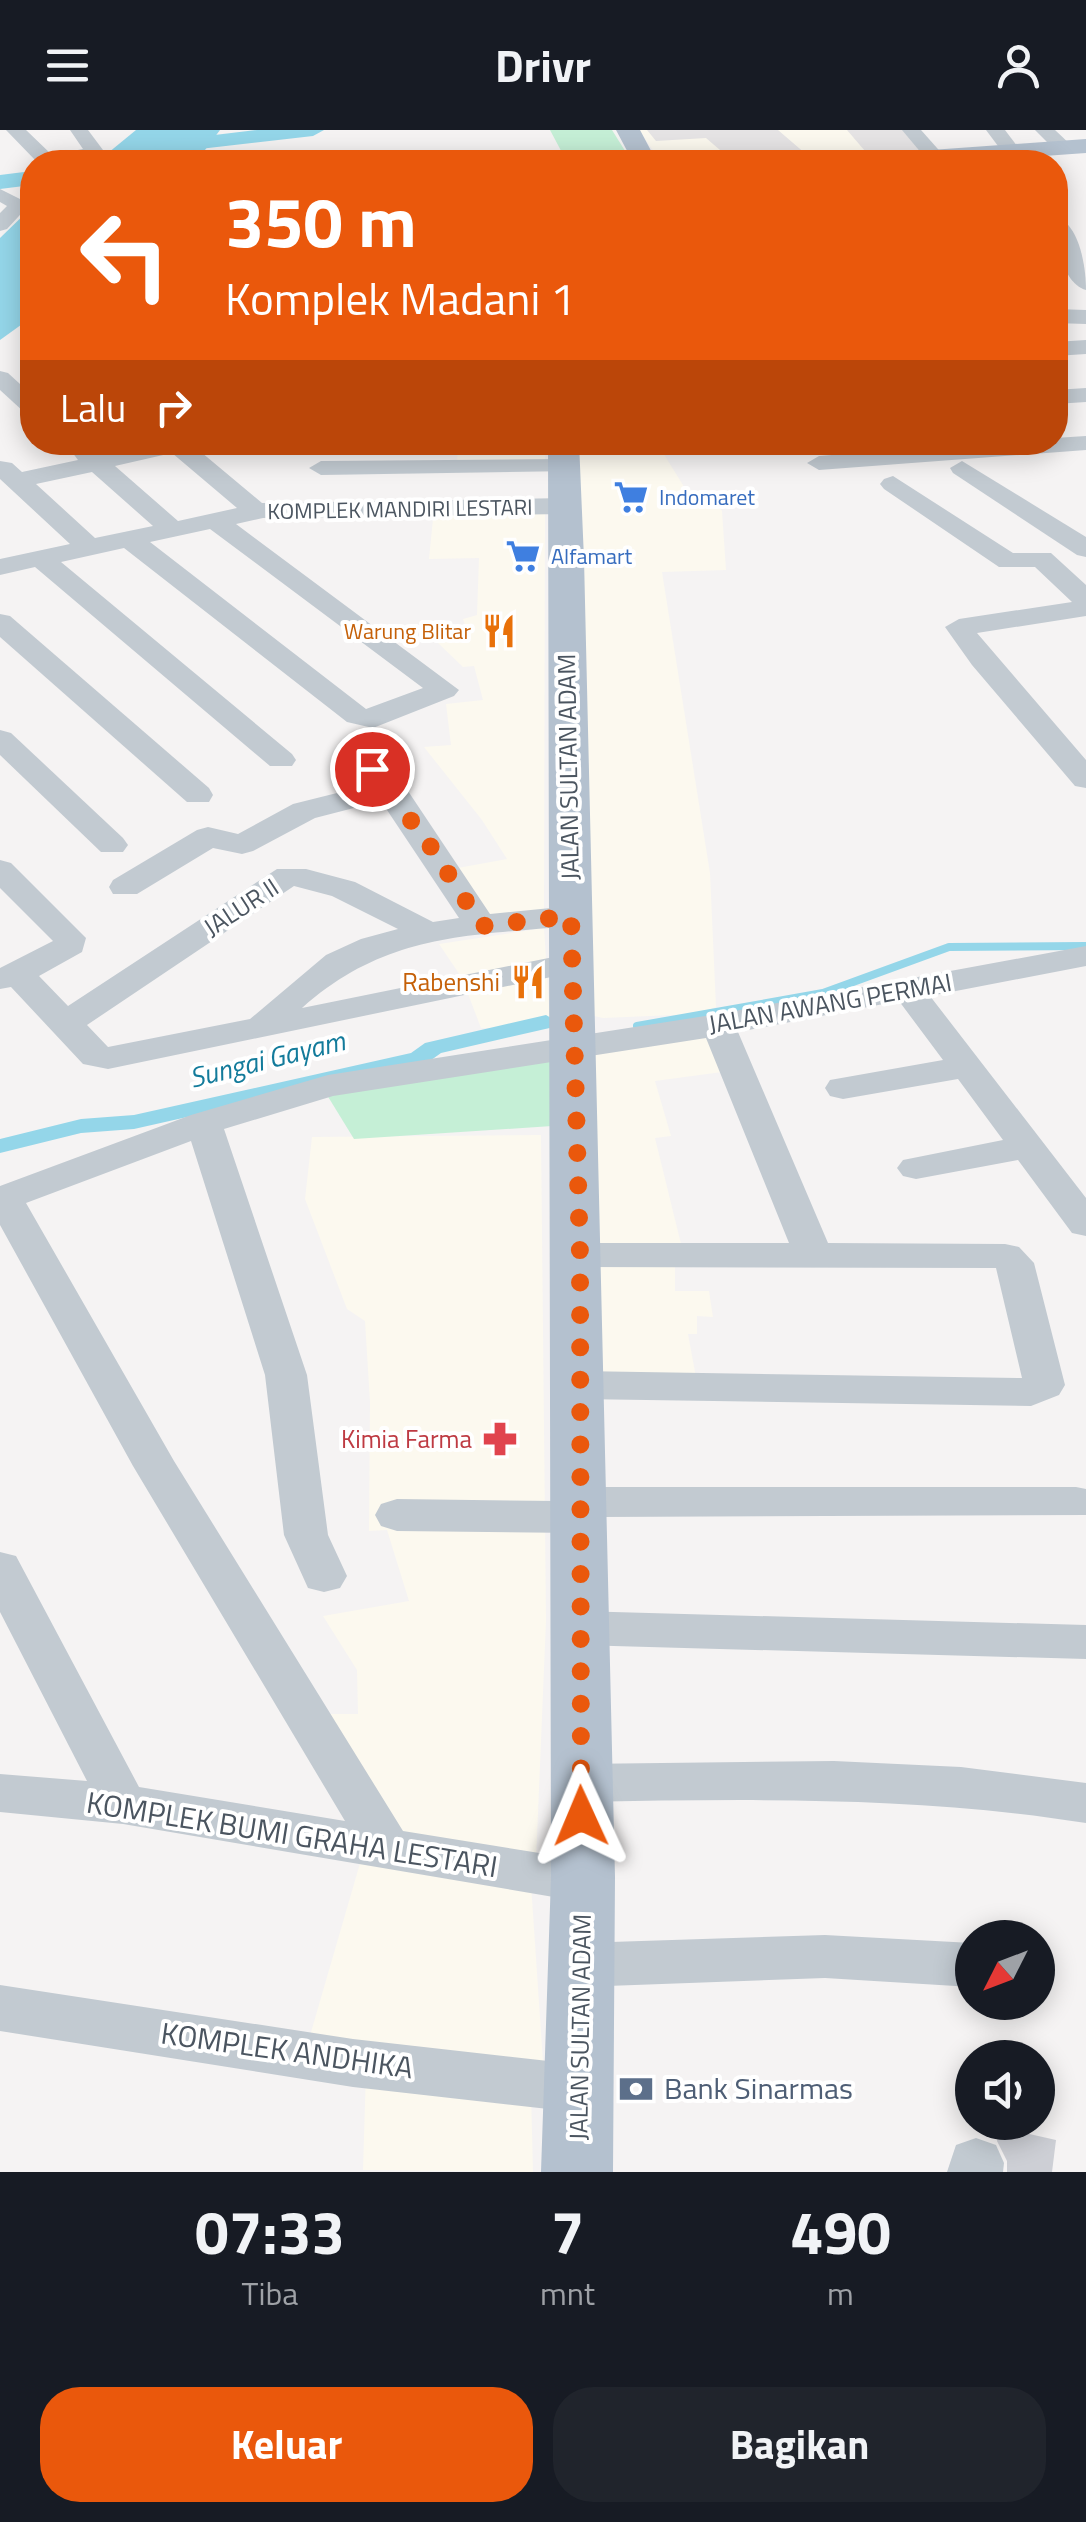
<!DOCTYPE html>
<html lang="id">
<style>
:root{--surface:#171b24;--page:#20242c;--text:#f1f3f6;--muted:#9ea1a6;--accent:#ea580c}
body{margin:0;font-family:"Titillium Web",sans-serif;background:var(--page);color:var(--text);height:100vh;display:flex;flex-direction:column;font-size:38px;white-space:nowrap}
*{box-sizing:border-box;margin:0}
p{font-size:32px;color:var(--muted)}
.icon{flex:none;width:55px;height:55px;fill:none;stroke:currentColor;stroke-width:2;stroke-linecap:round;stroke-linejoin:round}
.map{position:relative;height:2042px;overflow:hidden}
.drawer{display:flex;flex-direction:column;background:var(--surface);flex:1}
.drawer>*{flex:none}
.banner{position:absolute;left:20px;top:20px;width:1048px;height:305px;border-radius:40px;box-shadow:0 5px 25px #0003;background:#ea580c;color:#fff;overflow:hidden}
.needle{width:65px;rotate:228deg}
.buttons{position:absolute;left:955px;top:1790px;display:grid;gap:20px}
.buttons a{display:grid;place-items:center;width:100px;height:100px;border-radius:50%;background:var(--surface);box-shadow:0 5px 25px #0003;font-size:50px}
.pin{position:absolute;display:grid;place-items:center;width:85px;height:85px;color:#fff;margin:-42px;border:5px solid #fff;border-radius:50%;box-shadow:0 2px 10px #0007}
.me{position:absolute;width:110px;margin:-55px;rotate:359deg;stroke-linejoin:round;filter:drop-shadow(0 0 8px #0008)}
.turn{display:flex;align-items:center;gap:35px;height:210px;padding:0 40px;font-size:45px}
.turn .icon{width:130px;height:130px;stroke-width:2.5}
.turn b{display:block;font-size:70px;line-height:85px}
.then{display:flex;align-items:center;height:95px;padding:0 40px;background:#0003;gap:20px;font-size:38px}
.eta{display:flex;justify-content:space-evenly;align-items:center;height:170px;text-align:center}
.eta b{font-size:60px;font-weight:700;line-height:70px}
.action{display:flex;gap:20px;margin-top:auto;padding:20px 40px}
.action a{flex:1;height:115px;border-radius:40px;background:var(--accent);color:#fff;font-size:40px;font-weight:700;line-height:115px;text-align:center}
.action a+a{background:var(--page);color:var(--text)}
header{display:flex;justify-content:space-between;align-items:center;height:130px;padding:0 40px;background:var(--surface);font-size:45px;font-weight:700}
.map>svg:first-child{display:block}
</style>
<header><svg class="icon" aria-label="menu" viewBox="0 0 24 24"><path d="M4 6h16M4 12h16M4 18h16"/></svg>Drivr<svg class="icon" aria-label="person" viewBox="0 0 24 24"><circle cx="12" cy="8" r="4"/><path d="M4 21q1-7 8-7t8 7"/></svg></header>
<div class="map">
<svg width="1086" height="2042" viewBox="0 0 1086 2042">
<rect width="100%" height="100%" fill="#f5f3f3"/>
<g fill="#fcf9ef">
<path d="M 639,0 L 905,0 L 898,27 L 810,32 L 661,32 Z"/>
<path d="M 458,313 L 547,313 L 544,335 L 457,335 Z"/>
<path d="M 571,313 L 657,313 L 691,368 L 714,369 L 722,381 L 726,440 L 662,442 L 710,743 L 716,877 L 697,884 L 603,888 L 586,884 Z"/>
<path d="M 545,377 L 544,787 L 486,797 L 441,741 L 507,729 L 482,690 L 424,617 L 451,615 L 446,574 L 483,570 L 474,536 L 463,537 L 437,512 L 468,503 L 463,489 L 477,485 L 479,428 L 429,429 L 434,379 Z"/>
<path d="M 544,798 L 550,891 L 513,898 L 481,898 L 462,848 L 439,814 Z"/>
<path d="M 706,903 L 722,942 L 655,951 L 671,1006 L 655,1008 L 682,1118 L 582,1121 L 586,922 Z"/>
<path d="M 541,1005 L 546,1491 L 536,1731 L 400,1713 L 310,1584 L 358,1584 L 357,1540 L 323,1486 L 409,1471 L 387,1400 L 369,1401 L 370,1272 L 365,1191 L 347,1179 L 305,1069 L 312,1007 Z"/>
<path d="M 675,1132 L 675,1161 L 709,1161 L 713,1187 L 697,1186 L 697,1204 L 688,1204 L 698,1258 L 585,1260 L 582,1134 Z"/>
<path d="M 363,1723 L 531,1754 L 544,1947 L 307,1916 Z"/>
<path d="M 366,1941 L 531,1962 L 533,2042 L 363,2040 Z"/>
</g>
<g fill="#e6e4e5">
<path d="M 647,0 L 778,0 L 814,31 L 734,32 L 706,8 L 656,11 Z"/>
<path d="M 847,0 L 904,0 L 925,23 L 871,28 Z"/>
</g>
<g fill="#c5efd6">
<path d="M 550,0 L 612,0 L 632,32 L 567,32 Z"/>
<path d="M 550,929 L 552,996 L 354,1009 L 327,965 Z"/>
</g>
<g fill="#94d6e9">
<path d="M 136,0 L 220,0 L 196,32 L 97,32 Z"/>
<path d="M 32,77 L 32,187 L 0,210 L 0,108 Z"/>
</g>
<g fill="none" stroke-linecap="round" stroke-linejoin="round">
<path stroke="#94d6e9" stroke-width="8" d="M 637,896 L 823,863 L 949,817 L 1086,816"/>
<path fill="#94d6e9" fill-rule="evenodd" d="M 546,885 L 558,892 L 554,897 L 441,923 L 427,933 L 134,999 L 81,1003 L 0,1023 L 0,1009 L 81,989 L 134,985 L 411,923 L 425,913 Z"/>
<g fill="#94d6e9" fill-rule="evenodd">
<path d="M 257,0 L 324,0 L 313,6 L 165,23 L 154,17 L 165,11 Z"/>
<path d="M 32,41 L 32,55 L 0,59 L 0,45 Z"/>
</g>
</g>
<path fill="#cdcfd5" d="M 999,1997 L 1056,2010 L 1052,2042 L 1007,2042 L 1007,2031 L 997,2011 Z"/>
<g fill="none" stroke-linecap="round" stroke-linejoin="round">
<g fill="#c2cad1" fill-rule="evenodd">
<path d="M 6,0 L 26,0 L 52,25 L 83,19 L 70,0 L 88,0 L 103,20 L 98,27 L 73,32 L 37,32 Z"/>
<path d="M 902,0 L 921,0 L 945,27 L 942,31 L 928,31 Z"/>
<path d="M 986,0 L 1005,0 L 1029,32 L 1010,32 Z"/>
<path d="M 1035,0 L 1055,0 L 1073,17 L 1070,21 L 1056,21 Z"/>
<path d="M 0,59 L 30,74 L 7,99 L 0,101 L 0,83 L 7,76 L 0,72 Z"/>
<path d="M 1055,86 C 1080,94 1086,138 1086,160 C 1061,153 1055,108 1055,86 Z"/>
<path d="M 1055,179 L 1086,180 L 1086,194 L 1055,193 Z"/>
<path d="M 1086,210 L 1086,224 L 1055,226 L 1055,212 Z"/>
<path d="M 0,241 L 8,243 L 32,265 L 32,284 L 24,282 L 0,260 Z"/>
<path d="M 1086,258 L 1086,272 L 1055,274 L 1055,260 Z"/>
<path d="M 1086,306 L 1086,320 L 819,340 L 807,333 L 819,326 L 994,312 L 1055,312 L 1055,308 Z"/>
<path d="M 154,312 L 189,312 L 262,373 L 567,368 L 580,376 L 567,384 L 263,388 L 236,394 L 459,560 L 454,566 L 373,598 L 347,592 L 124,418 L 61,432 L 292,624 L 296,630 L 292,636 L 270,636 L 35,437 L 0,445 L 0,429 L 70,414 L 0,349 L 0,331 L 12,333 L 22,342 L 78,330 L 72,322 L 84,315 L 102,324 ZM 172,323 L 237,378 L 178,391 L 115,336 ZM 92,342 L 153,396 L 95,408 L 36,354 ZM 210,399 L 423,558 L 366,579 L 150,412 Z"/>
<path d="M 564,329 L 573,331 L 576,336 L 573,341 L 321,345 L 309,338 L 321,331 Z"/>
<path d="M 962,331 L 1086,407 L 1086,427 L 1077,425 L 953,343 L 950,338 Z"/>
<path d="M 893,346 L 1013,423 L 1051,423 L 1086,455 L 1086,486 L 977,503 L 1086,630 L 1086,658 L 1075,656 L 972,535 L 945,497 L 959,489 L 1072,472 L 1035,437 L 999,437 L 884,359 L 880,354 L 884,349 Z"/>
<path d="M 0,484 L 10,486 L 209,658 L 213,665 L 209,672 L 187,672 L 0,507 Z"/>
<path d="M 0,600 L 11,603 L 123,708 L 128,715 L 123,722 L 101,722 L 0,625 Z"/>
<path d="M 375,633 L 386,636 L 402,652 L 490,784 L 571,776 L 583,779 L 588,786 L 583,793 L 571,796 C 466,806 385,804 302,878 L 573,823 L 585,826 L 590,833 L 585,840 L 108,939 L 83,934 L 11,857 L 0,859 L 0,838 L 53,811 L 0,758 L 0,730 L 11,733 L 86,808 L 82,822 L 39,846 L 68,876 L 277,739 L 306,739 L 355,752 L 433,792 L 459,788 L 381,671 L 315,688 L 253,721 L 242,724 L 213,718 L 137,764 L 113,764 L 109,757 L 113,750 L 197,700 L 208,697 L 238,704 L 293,674 L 369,655 L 360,642 L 364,636 ZM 294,756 L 332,766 L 398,799 L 361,809 L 326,825 L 250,889 L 108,917 L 87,895 Z"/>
<path d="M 1086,816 L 1086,836 L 930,866 L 1086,1068 L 1086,1106 L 1072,1103 L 1018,1030 L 916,1049 L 903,1046 L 897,1038 L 903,1030 L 1003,1010 L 958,949 L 843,969 L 830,966 L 825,958 L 830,950 L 943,930 L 899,871 L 738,902 L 828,1113 L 1005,1114 L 1019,1117 L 1034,1133 L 1065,1255 L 1059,1265 L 1031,1276 L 579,1269 L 564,1265 L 558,1255 L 564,1245 L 579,1241 L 1022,1248 L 996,1138 L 580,1137 L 566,1134 L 560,1125 L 566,1116 L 580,1113 L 789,1113 L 706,908 L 333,966 L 224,999 L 307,1245 L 328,1405 L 347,1446 L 340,1458 L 324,1462 L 308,1458 L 284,1405 L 265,1245 L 191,1011 L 26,1073 L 174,1331 L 403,1701 L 583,1730 L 601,1736 L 608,1751 L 601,1766 L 583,1772 L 123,1694 L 0,1682 L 0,1644 L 87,1651 L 0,1482 L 0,1422 L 16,1426 L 139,1657 L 345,1691 L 133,1336 L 0,1095 L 0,1056 L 191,985 L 328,945 L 718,884 Z"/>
<path d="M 578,1357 L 1076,1357 L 1086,1359 L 1086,1385 L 600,1387 L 594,1398 L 578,1403 L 397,1401 L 381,1396 L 375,1385 L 381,1374 L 397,1369 L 557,1371 L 562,1361 Z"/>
<path d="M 578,1481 L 1086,1495 L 1086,1529 L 578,1515 L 562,1510 L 555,1498 L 562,1486 Z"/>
<path d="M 834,1631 L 961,1637 L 1086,1653 L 1086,1693 C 918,1666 750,1669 580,1672 L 563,1667 L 555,1653 L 563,1639 L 580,1634 Z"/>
<path d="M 825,1805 L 972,1813 L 972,1857 L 825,1848 L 580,1857 L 561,1851 L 554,1835 L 561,1819 L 580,1813 Z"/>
<path d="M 0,1855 L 353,1909 L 575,1934 L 594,1941 L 602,1958 L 594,1975 L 575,1982 L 353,1957 L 0,1901 Z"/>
<path d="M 976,2008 L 996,2015 L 1004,2033 L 1003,2042 L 947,2042 L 956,2015 Z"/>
</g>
<g fill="#b4c1cf" fill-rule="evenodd">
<path d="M 616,0 L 640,0 L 657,32 L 633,32 Z"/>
<path d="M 1086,9 L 1086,23 L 957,32 L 849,32 L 861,25 Z"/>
<path d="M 548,312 L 579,312 L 584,429 L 615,1747 L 613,2042 L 541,2042 L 551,1747 Z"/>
</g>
</g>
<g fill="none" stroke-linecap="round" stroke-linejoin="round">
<path stroke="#ea580c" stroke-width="18" stroke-dasharray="0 32.4" d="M 372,639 L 431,717 L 482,796 L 571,786 L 580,1125 L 581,1686"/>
</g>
<defs>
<g id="supermarket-bare" transform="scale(2.7)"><path d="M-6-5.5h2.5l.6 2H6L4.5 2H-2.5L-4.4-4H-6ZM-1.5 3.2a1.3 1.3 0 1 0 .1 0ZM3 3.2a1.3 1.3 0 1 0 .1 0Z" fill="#3f7fe0" stroke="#fff" stroke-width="2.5" paint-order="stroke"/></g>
<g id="restaurant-bare" transform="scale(2.7)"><path d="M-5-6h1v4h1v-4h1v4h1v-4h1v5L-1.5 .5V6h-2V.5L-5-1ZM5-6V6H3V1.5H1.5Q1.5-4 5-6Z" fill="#e8710a" stroke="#fff" stroke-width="2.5" paint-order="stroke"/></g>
<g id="pharmacy-bare" transform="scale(2.7)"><path d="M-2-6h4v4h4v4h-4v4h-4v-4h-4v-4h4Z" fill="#e0444e" stroke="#fff" stroke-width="2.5" paint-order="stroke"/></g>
<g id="bank-bare" transform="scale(2.7)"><path d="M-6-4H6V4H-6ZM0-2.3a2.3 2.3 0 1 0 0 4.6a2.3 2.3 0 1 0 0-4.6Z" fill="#5c6f8a" stroke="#fff" stroke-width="2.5" paint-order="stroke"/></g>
</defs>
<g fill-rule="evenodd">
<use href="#supermarket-bare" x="631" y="367"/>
<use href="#supermarket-bare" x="523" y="426"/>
<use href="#restaurant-bare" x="499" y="501"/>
<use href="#restaurant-bare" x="528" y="852"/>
<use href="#pharmacy-bare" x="500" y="1309"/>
<use href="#bank-bare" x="636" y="1959"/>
</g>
<g text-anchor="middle" stroke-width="8" stroke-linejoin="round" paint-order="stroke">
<g font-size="22" fill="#366cbe" stroke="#fff" text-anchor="start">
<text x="659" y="375">Indomaret</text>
<text x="551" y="434">Alfamart</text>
</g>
<g font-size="22" fill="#4b5560" stroke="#fff">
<text transform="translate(400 379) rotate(-1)" y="8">KOMPLEK MANDIRI LESTARI</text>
</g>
<g font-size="22" fill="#c56008" stroke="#fff" text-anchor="end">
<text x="471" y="509">Warung Blitar</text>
</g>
<g font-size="25" fill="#4b5560" stroke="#fff">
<text transform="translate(568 637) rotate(-91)" y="9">JALAN SULTAN ADAM</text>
<text transform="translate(241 777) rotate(-33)" y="9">JALUR II</text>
<text transform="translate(830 873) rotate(-10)" y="9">JALAN AWANG PERMAI</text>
<text transform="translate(580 1897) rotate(-89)" y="9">JALAN SULTAN ADAM</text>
</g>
<g font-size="25" fill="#c56008" stroke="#fff" text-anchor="end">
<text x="500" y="861">Rabenshi</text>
</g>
<g font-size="25" fill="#be3a42" stroke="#fff" text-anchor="end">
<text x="472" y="1318">Kimia Farma</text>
</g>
<g font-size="28" font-style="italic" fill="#137b9b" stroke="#fff">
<text transform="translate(267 929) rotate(-14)" y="10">Sungai Gayam</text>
</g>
<g font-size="30" fill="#4b5560" stroke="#fff">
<text transform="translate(292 1705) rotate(9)" y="10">KOMPLEK BUMI GRAHA LESTARI</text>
<text transform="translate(287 1921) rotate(8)" y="10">KOMPLEK ANDHIKA</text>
</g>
<g font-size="30" fill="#4e5e75" stroke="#fff" text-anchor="start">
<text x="664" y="1969">Bank Sinarmas</text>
</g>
</g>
</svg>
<div class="buttons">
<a><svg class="needle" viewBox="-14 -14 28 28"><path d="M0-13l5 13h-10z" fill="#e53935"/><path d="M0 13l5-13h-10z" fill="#9ea1a6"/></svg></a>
<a><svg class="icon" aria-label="sound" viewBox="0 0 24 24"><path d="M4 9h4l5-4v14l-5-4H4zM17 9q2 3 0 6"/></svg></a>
</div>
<div class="pin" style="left:372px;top:639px;background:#d93025"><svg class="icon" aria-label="arrive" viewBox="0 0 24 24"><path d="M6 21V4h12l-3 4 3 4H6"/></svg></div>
<svg class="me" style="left:581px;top:1686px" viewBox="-20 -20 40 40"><path d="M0-17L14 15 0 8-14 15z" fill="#ea580c" stroke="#fff" stroke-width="4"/></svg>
<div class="banner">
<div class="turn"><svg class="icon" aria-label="left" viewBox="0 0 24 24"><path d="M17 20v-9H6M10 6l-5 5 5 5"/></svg><div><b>350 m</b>Komplek Madani 1</div></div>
<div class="then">Lalu<svg class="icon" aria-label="right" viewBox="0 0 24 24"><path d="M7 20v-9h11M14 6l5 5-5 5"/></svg></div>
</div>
</div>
<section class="drawer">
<div class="eta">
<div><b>07:33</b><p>Tiba</p></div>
<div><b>7</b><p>mnt</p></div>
<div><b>490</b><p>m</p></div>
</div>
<div class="action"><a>Keluar</a><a>Bagikan</a></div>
</section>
